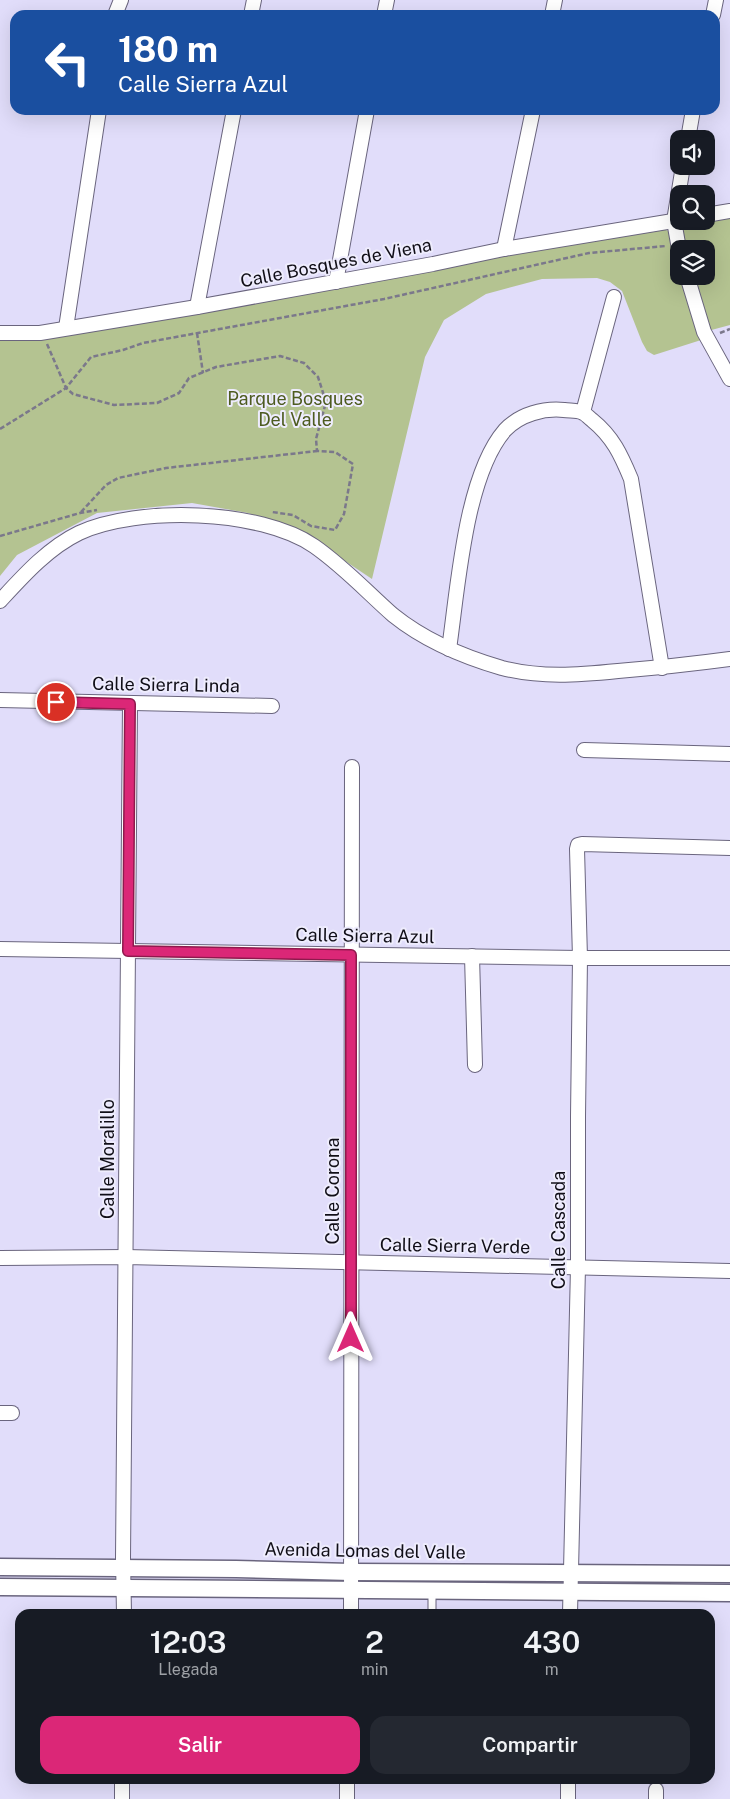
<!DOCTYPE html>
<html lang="es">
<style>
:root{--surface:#171b24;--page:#242831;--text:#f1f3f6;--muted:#9ea1a6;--accent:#db2777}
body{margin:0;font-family:"Public Sans",sans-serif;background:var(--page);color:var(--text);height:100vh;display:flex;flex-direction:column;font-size:19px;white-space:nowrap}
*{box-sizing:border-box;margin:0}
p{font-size:16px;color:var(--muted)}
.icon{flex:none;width:28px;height:28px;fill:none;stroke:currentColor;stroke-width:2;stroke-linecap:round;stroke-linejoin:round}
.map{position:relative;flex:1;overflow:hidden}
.details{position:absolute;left:15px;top:1609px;width:700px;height:175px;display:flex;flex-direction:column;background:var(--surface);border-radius:15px;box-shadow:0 5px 20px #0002}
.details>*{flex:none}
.top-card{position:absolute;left:10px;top:10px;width:710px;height:105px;border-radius:15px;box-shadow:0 5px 20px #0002;background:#1a4fa0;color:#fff;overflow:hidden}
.buttons{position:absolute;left:670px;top:130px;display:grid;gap:10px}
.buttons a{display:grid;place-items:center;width:45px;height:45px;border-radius:10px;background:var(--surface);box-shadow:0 5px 20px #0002;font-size:25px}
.pin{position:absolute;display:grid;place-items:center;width:42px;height:42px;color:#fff;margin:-21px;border:2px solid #fff;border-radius:50%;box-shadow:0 1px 5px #0007}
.me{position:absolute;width:55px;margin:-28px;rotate:0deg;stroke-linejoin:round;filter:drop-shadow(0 0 4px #0008)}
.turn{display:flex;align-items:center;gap:18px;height:105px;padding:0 25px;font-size:22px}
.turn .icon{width:65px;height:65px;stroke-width:2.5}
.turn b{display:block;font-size:35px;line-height:42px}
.eta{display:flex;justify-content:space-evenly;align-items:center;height:85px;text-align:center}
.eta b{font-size:30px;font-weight:600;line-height:35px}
.button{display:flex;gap:10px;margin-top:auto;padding:10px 25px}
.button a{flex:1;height:58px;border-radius:15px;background:var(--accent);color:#fff;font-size:20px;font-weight:600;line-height:58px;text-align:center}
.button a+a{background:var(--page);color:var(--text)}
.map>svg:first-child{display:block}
</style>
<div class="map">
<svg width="730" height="1799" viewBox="0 0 730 1799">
<rect width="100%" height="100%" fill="#e1ddfa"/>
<g fill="#b4c391">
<path d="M 730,209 L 730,325 L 704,332 L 687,276 L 706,276 L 706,249 L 679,249 L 679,221 L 706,221 Z"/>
<path d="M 663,229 L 669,231 L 671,235 L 679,261 L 679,276 L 683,276 L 701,340 L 698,341 L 654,355 L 647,351 L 642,342 L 622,291 L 610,282 L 597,278 L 542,279 L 486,294 L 444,320 L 425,357 L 372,579 L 306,535 L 248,513 L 192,503 L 97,513 L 17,555 L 0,576 L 0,339 Z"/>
</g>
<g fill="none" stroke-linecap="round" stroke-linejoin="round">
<g stroke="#6a657e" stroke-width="9">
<path id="service" d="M 432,1614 L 432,1590"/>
</g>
<g stroke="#6a657e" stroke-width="16">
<g id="minor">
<path d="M 115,15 L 121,0"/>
<path d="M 251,15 L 254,0"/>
<path d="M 384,15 L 387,0"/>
<path d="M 552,15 L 555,0"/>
<path d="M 713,15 L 716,0"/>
<path d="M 688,139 L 693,110"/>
<path d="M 706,215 L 730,211"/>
<path d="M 504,249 L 533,110"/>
<path d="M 679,249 L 674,221 L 683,166"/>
<path d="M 687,276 L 704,332 L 730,379"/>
<path d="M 336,282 L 367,110"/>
<path d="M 197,307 L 234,110"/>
<path d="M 66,328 L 99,110"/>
<path d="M 0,333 L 40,333 L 197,307 L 433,264 L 504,249 L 679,220"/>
<path d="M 583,412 L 614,297"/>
<path d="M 0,601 C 23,576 48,548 79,533 C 138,506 260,509 314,546 C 343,566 367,592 393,615 C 424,640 464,657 502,668 C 541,678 578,675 618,671 C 655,668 693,664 730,659"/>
<path d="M 449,649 C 458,588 465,476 505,430 C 520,414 544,408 564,410 C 570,411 578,410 583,413 C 586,414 589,418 592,420 C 613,437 621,455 631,479 L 662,668"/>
<path d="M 0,700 L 272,706"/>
<path d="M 584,750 L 730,754"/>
<path d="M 0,949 L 580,958 L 730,958"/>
<path d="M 472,956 L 475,1065"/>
<path d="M 0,1258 L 126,1257 L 730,1271"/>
<path d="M 0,1413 L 12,1413"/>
<path d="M 124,1614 L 123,1559 L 130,704"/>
<path d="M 351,1614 L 352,767"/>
<path d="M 570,1614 L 578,1267 L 578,1117 L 580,958 L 577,849 L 578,845 L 582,844 L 730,848"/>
<path d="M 122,1799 L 122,1779"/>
<path d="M 347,1799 L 347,1779"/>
<path d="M 568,1799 L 568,1779"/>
<path d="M 656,1799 L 656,1790"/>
</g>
</g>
<g stroke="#6a657e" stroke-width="19">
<g id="tertiary">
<path d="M 0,1567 L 236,1569 L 351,1572 L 730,1574"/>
<path d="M 0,1587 L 730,1593"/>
</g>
</g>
<g stroke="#7b788b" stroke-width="2.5" stroke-dasharray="5 2.5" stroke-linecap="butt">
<path d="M 197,333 L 203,373"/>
<path d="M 720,333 L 730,329"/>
<path d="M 47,344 L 66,388 L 73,394 L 114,405 L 157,403 L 179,393 L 189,378 L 216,367 L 280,356 L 304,363 L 318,377 L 326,402 L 316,439 L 317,451 L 335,452 L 353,464 L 344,514 L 335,530 L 311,526 L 293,515 L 272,512"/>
<path d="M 0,429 L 66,388 L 91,357 L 123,350 L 143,343 L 384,299 L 589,253 L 666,246"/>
<path d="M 81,512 L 106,485 L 118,478 L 166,468 L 317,451"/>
<path d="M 0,536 L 80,513 L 97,510"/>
</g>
<use href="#service" stroke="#fff" stroke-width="7"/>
<use href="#minor" stroke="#fff" stroke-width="14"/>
<use href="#tertiary" stroke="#fff" stroke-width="16"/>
</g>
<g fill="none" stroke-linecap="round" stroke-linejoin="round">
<g stroke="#8e194d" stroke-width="12">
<path id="route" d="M 56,702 L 130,704 L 128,951 L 351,955 L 351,1338"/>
</g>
<use href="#route" stroke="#db2777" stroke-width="9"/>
</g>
<g text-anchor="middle" stroke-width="4" stroke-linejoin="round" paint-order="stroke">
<g font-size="18" fill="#100e17" stroke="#eeecfd">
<text transform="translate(336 263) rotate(-11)" y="6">Calle Bosques de Viena</text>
<text transform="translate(166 685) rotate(1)" y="6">Calle Sierra Linda</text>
<text transform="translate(365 936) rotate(1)" y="6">Calle Sierra Azul</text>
<text transform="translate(108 1159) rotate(-90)" y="6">Calle Moralillo</text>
<text transform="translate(333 1191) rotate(-90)" y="6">Calle Corona</text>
<text transform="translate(559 1230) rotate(-90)" y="6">Calle Cascada</text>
<text transform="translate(455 1246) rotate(1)" y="6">Calle Sierra Verde</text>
<text transform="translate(365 1551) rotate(1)" y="6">Avenida Lomas del Valle</text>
</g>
<g font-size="18" fill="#4d5b1f" stroke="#eeecfd">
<text x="295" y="405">Parque Bosques<tspan x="295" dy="21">Del Valle</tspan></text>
</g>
</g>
</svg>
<div class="buttons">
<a><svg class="icon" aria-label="sound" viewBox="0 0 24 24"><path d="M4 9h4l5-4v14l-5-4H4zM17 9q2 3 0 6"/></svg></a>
<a><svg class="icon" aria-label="search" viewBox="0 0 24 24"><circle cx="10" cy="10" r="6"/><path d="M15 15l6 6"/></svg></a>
<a><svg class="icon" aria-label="layers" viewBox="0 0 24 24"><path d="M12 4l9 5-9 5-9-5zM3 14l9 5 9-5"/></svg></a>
</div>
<div class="pin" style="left:56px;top:702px;background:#d93025"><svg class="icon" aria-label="arrive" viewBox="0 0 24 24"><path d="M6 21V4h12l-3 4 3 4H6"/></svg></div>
<svg class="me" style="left:351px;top:1338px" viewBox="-20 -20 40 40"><path d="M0-17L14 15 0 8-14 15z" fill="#db2777" stroke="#fff" stroke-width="4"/></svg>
<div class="top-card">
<div class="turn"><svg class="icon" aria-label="left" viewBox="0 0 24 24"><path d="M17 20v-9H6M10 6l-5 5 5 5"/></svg><div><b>180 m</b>Calle Sierra Azul</div></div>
</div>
<section class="details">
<div class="eta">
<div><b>12:03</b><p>Llegada</p></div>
<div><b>2</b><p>min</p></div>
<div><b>430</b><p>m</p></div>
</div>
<div class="button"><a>Salir</a><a>Compartir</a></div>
</section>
</div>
